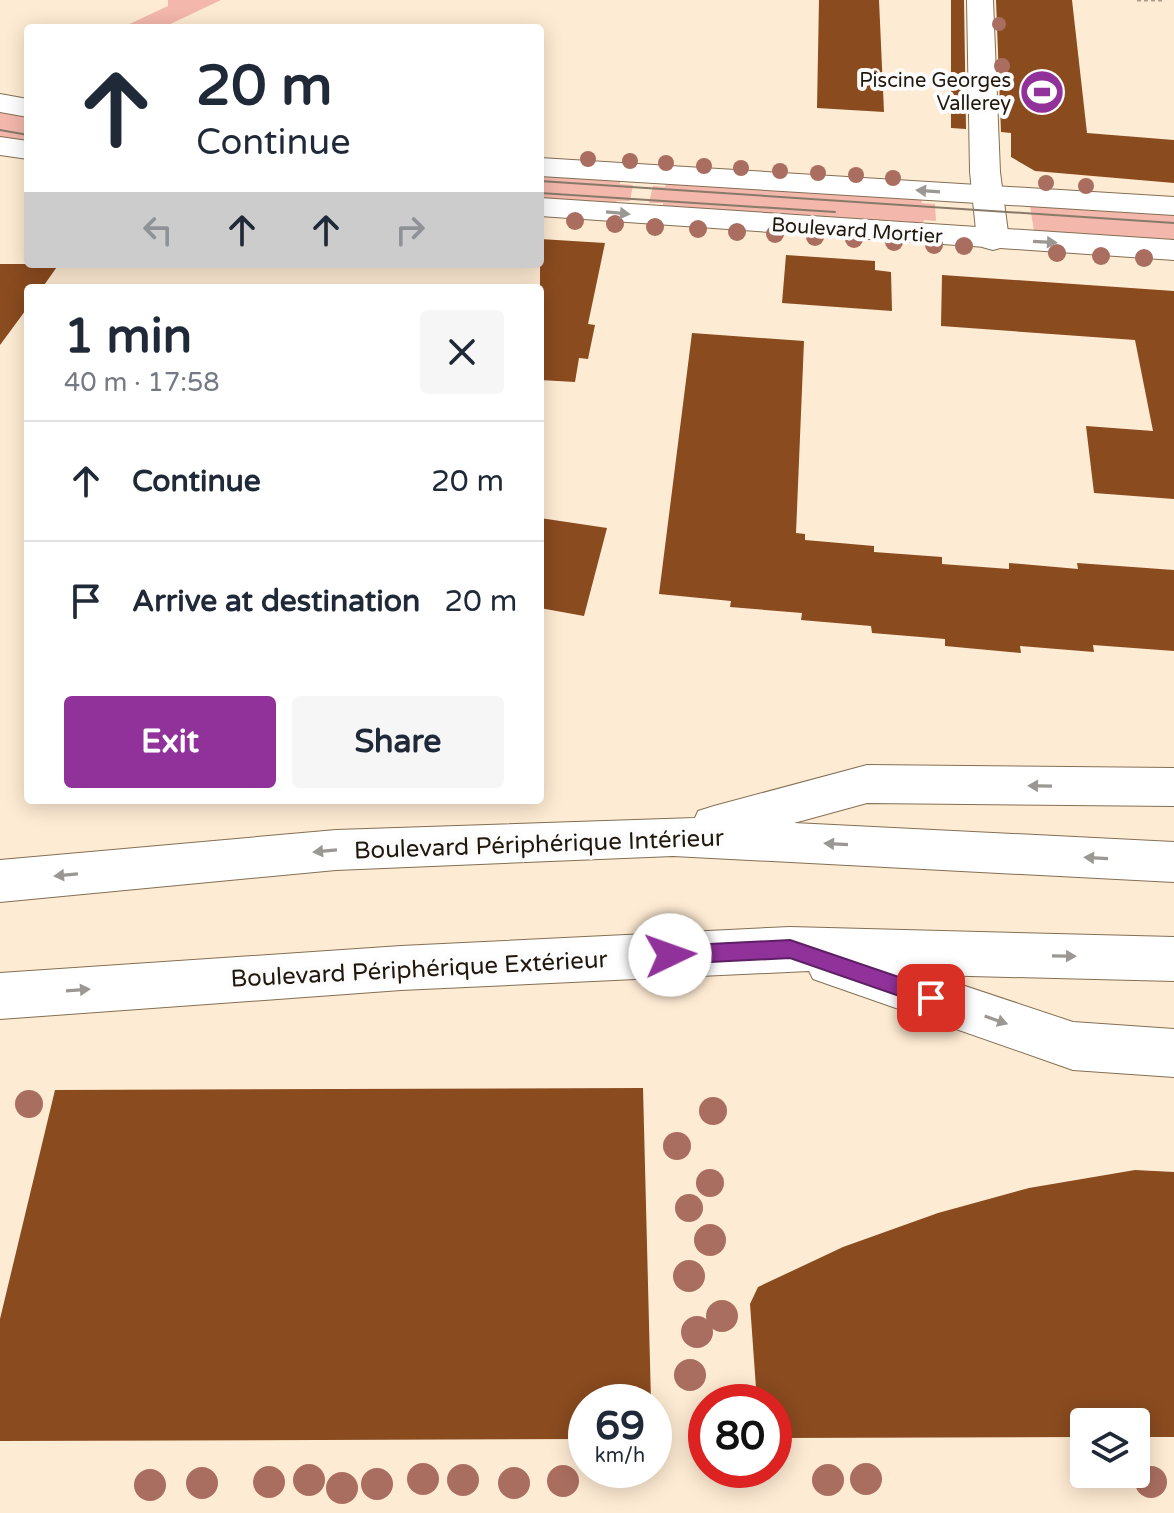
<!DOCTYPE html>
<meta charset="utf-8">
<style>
:root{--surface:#fff;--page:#f6f6f7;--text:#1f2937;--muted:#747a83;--line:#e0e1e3;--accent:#91329b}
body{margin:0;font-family:"Varela Round",sans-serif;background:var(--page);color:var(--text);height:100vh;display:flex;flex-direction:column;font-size:30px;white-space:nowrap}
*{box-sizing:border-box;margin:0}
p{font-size:26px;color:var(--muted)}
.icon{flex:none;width:44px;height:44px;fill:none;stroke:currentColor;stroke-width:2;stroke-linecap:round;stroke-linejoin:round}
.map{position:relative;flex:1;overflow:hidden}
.side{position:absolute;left:24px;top:284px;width:520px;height:520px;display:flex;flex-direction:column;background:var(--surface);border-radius:8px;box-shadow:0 4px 20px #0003}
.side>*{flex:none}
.banner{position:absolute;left:24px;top:24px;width:520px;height:244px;border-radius:8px;box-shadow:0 4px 20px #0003;background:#fff;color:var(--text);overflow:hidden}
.fabs{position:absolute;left:1070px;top:1408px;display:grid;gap:16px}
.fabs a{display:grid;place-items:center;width:80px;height:80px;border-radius:8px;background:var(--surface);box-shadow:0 4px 20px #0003;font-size:40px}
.speed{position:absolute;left:568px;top:1384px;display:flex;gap:16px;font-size:40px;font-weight:700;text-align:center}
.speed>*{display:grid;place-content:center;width:104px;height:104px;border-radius:50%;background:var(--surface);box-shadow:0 4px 20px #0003;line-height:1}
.speed small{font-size:20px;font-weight:400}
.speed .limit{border:12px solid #d22;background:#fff;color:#111}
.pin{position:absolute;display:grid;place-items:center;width:68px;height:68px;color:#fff;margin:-34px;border-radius:16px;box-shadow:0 4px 12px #0006}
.me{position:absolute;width:88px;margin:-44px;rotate:87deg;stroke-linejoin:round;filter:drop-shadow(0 0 6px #0008)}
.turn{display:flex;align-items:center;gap:28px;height:168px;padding:0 40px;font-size:36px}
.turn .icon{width:104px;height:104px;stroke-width:2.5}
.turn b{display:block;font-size:56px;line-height:68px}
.lanes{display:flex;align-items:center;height:76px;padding:0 40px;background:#0003;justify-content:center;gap:40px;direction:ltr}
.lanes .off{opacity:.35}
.round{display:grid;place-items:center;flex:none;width:84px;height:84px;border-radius:8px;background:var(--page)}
.headline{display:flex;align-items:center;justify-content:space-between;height:136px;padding:0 40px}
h1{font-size:48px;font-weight:700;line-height:60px}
.action{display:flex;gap:16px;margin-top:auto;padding:16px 40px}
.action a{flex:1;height:92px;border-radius:8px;background:var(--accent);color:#fff;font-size:32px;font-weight:700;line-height:92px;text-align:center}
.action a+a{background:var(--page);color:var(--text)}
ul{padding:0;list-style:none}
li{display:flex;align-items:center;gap:24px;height:120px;padding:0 40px;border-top:2px solid var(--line)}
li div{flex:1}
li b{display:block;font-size:30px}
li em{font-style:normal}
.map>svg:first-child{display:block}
</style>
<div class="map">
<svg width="1174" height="1513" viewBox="0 0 1174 1513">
<rect width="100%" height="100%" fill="#feebd3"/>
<g fill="#f3b7ac">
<path d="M 168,0 L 221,0 L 162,28 L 121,28 L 168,6 Z"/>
<path d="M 0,111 L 28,117 L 28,141 L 0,137 Z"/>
<path d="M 540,175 L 620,180 L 620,184 L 633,185 L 630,201 L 617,201 L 615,204 L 540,199 Z"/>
<path d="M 666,183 L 921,199 L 922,203 L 935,204 L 936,221 L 924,220 L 923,224 L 663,208 L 663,203 L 649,203 L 653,186 L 665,187 Z"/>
<path d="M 1030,206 L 1174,215 L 1174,240 L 1034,231 Z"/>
</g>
<g fill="#8a4b1f">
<path d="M 819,0 L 879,0 L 884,112 L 817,108 Z"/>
<path d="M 951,0 L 964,0 L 966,129 L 951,128 Z"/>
<path d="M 996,0 L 1072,0 L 1087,133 L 1174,140 L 1174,183 L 1035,171 L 1011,157 L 1011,133 L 1001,132 Z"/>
<path d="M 540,239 L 605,243 L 588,324 L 595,325 L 588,359 L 579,358 L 575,382 L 540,380 Z"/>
<path d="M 786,255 L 875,261 L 875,270 L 891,272 L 892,311 L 782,303 Z"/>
<path d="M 0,264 L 59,264 L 42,288 L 28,288 L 28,307 L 0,345 Z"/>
<path d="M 942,275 L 1174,291 L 1174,499 L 1094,493 L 1086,426 L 1153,431 L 1135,340 L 941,326 Z"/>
<path d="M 692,333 L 804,341 L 796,533 L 805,534 L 805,540 L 874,546 L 874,552 L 942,557 L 942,564 L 1009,569 L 1009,563 L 1078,569 L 1077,563 L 1174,570 L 1174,651 L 1093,645 L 1094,652 L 1020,646 L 1021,653 L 945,646 L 945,639 L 872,633 L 871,626 L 801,620 L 802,613 L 730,607 L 731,601 L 659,594 Z"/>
<path d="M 540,518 L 607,528 L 584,616 L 540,608 Z"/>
<path d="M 643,1088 L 651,1402 L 586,1402 L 586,1439 L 0,1441 L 0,1319 L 55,1090 Z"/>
<path d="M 1135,1170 L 1174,1172 L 1174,1437 L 1136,1437 L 1136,1422 L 1084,1422 L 1084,1437 L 774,1438 L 774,1402 L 757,1402 L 750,1304 L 758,1287 L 843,1247 L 938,1213 L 1029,1188 Z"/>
</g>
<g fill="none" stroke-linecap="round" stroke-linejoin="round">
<g stroke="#836f53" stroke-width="2">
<path id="minor" d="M 967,0 L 993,0 L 1000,172 L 1009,240 L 1004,247 L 993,250 L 982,247 L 977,240 L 970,172 Z"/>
</g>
<g stroke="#836f53" stroke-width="2">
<g id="major">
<path d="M 0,94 L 28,99 L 28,117 L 0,112 Z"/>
<path d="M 0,137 L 28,141 L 28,159 L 0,155 Z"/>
<path d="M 540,158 L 1174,197 L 1174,215 L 540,176 Z"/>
<path d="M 540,198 L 1174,240 L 1174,260 L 540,216 Z"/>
</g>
</g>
<g stroke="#836f53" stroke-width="2">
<g id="highway">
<path d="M 867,765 L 1174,768 L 1174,806 L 867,803 L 794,823 L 1174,842 L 1174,882 L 673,856 L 336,870 L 0,902 L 0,860 L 336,830 L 695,818 L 698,811 L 714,806 Z"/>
<path d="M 790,927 L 1174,937 L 1174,981 L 932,975 L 1073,1022 L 1174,1029 L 1174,1077 L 1073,1070 L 830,985 L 813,979 L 809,971 L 401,990 L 0,1019 L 0,973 L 401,946 Z"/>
</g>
</g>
<path stroke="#ad9e8b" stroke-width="3" stroke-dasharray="4 3" stroke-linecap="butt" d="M 1137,0 L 1163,0"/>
<use href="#minor" fill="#fff" fill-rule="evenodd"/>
<use href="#major" fill="#fff" fill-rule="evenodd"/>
<use href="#highway" fill="#fff" fill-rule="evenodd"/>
<g stroke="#877a69" stroke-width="2">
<path d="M 0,130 L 28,135"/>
<path d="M 540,181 L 1174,223"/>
<path d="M 540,193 L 835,212"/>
</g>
</g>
<g fill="#aa6e60">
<circle cx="999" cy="24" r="7"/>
<circle cx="1002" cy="66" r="8"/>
<circle cx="588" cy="159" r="8"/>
<circle cx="630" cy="161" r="8"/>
<circle cx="666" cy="163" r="8"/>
<circle cx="704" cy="166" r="8"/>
<circle cx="741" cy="168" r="8"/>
<circle cx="780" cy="171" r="8"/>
<circle cx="818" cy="173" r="8"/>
<circle cx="856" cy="175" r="8"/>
<circle cx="893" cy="178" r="8"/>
<circle cx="1046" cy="183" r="8"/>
<circle cx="1086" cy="186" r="8"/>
<circle cx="575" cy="221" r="9"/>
<circle cx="615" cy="224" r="9"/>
<circle cx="655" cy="227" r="9"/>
<circle cx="698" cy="229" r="9"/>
<circle cx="737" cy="232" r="9"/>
<circle cx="775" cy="234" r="9"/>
<circle cx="815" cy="237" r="9"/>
<circle cx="854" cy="239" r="9"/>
<circle cx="894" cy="242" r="9"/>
<circle cx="934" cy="245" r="9"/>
<circle cx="964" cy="246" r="9"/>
<circle cx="1057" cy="253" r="9"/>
<circle cx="1101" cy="256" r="9"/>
<circle cx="1144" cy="258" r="9"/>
<circle cx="29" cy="1104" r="14"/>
<circle cx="713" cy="1111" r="14"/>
<circle cx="677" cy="1146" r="14"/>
<circle cx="710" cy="1183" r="14"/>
<circle cx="689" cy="1208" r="14"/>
<circle cx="710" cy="1240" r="16"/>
<circle cx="689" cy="1276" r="16"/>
<circle cx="722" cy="1316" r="16"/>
<circle cx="697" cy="1332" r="16"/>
<circle cx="690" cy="1375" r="16"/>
<circle cx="423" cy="1479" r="16"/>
<circle cx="866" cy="1479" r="16"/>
<circle cx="309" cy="1480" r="16"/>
<circle cx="463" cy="1480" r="16"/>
<circle cx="828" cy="1480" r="16"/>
<circle cx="563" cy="1481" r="16"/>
<circle cx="269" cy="1482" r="16"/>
<circle cx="1151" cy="1482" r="16"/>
<circle cx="202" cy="1483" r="16"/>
<circle cx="514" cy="1483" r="16"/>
<circle cx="377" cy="1484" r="16"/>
<circle cx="150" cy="1485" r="16"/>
<circle cx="342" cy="1488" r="16"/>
</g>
<defs><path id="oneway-solid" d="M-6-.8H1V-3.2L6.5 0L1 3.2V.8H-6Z" transform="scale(2)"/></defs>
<g fill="#9b9792">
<use href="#oneway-solid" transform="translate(928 191) rotate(-176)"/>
<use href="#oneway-solid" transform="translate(618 213) rotate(5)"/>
<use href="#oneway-solid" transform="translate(1045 242) rotate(3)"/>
<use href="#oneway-solid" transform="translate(1040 786) rotate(-179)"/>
<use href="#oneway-solid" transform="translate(836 844) rotate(-177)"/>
<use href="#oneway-solid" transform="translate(325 851) rotate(175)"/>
<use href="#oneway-solid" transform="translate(1096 858) rotate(-177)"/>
<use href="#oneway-solid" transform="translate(66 875) rotate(175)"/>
<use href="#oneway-solid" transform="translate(1064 956) rotate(1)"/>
<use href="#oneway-solid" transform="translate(78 990) rotate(-4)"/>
<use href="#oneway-solid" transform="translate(996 1020) rotate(19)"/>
</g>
<path fill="#91329b" stroke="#5e2065" stroke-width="2" d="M 790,940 L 931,988 L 938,991 L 941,998 L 938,1005 L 931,1007 L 790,958 L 670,964 L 663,961 L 660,955 L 663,949 L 670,946 Z"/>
<defs>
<g id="stadium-disc" transform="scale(2.3)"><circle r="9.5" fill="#91329b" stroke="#fcfcfc"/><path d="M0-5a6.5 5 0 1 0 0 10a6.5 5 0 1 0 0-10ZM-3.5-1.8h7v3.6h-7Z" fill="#fff"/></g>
</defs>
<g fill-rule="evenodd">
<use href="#stadium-disc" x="1042" y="92"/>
</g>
<g text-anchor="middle" stroke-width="8" stroke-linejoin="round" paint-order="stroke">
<g font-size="20" fill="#20180d" stroke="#fcfcfc" text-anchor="end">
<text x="1011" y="87">Piscine Georges<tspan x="1011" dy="23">Vallerey</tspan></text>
</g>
<g font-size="20" fill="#20180d" stroke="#fcfcfc">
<text transform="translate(857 230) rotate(4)" y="7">Boulevard Mortier</text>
</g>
<g font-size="24" fill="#20180d" stroke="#fcfcfc">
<text transform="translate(539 844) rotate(-2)" y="8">Boulevard Périphérique Intérieur</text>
<text transform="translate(419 969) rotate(-3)" y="8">Boulevard Périphérique Extérieur</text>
</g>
</g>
</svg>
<div class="fabs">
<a><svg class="icon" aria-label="layers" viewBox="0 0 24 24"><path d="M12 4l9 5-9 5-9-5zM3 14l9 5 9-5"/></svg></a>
</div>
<div class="speed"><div>69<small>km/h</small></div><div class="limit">80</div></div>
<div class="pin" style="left:931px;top:998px;background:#d93025"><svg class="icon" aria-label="arrive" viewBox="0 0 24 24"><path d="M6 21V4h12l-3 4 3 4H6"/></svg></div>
<svg class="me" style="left:670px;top:955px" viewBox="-20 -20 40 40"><circle r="19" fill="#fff"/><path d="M0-13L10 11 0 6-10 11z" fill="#91329b"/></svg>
<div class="banner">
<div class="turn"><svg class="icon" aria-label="ahead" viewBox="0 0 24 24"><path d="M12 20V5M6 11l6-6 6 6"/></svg><div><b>20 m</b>Continue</div></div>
<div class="lanes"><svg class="icon off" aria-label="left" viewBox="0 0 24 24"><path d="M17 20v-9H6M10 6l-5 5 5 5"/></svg><svg class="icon" aria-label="ahead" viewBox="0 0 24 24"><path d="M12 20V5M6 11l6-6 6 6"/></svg><svg class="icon" aria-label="ahead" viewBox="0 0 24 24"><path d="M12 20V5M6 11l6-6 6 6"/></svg><svg class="icon off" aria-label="right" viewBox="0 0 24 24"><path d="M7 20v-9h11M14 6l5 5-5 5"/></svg></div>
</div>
<section class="side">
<div class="headline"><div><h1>1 min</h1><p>40 m · 17:58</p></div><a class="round"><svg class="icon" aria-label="close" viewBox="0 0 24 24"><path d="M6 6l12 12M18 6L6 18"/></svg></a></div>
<ul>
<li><svg class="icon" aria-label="ahead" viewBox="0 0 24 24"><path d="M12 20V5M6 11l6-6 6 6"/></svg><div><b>Continue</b></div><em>20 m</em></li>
<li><svg class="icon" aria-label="arrive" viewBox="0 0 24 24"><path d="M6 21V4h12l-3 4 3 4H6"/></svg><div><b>Arrive at destination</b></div><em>20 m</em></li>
</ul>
<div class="action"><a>Exit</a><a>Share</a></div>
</section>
</div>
